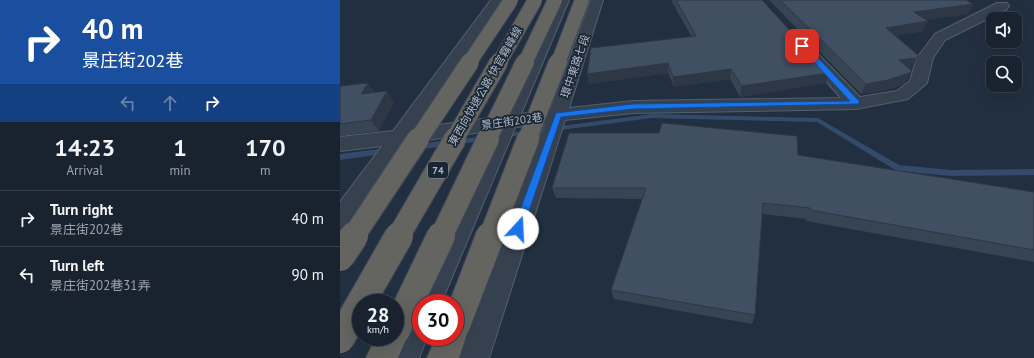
<!DOCTYPE html>
<meta charset="utf-8">
<style>
:root{--surface:#192330;--page:#262f3c;--text:#f1f3f6;--muted:#9fa4ab;--line:#37404c}
body{margin:0;font-family:"PT Sans","Noto Sans TC",sans-serif;background:var(--page);color:var(--text);height:100vh;display:flex;flex-direction:column;font-size:15px;white-space:nowrap}
*{box-sizing:border-box;margin:0}
p{font-size:13px;color:var(--muted)}
.icon{flex:none;width:22px;height:22px;fill:none;stroke:currentColor;stroke-width:2;stroke-linecap:round;stroke-linejoin:round}
.map{position:relative;flex:1;overflow:hidden}
.details{display:flex;flex-direction:column;background:var(--surface);width:340px}
.details>*{flex:none}
.top-card{background:#1a4fa0;color:#fff;overflow:hidden}
.buttons{position:absolute;left:646px;top:12px;display:grid;gap:8px}
.buttons a{display:grid;place-items:center;width:36px;height:36px;border-radius:8px;background:var(--surface);box-shadow:0 4px 16px #0002,0 0 0 1px var(--line);font-size:20px}
.speed{position:absolute;left:12px;top:294px;display:flex;gap:8px;font-size:20px;font-weight:700;text-align:center}
.speed>*{display:grid;place-content:center;width:52px;height:52px;border-radius:50%;background:var(--surface);box-shadow:0 4px 16px #0002,0 0 0 1px var(--line);line-height:1}
.speed small{font-size:10px;font-weight:400}
.speed .limit{border:6px solid #d22;background:#fff;color:#111}
.pin{position:absolute;display:grid;place-items:center;width:34px;height:34px;color:#fff;margin:-17px;border-radius:8px;box-shadow:0 2px 6px #0006}
.me{position:absolute;width:44px;margin:-22px;rotate:20deg;stroke-linejoin:round;filter:drop-shadow(0 0 3px #0008)}
.turn{display:flex;align-items:center;gap:14px;height:84px;padding:0 16px;font-size:18px}
.turn .icon{width:52px;height:52px;stroke-width:2.5}
.turn b{display:block;font-size:28px;line-height:34px}
.lanes{display:flex;align-items:center;height:38px;padding:0 16px;background:#0003;justify-content:center;gap:20px;direction:ltr}
.lanes .off{opacity:.35}
.eta{display:flex;justify-content:space-evenly;align-items:center;height:68px;text-align:center}
.eta b{font-size:24px;font-weight:800;line-height:28px}
ul{padding:0;list-style:none}
li{display:flex;align-items:center;gap:12px;height:56px;padding:0 16px;border-top:1px solid var(--line)}
li div{flex:1}
li b{display:block;font-size:15px}
li em{font-style:normal}
main{display:flex;flex:1;min-height:0}
.map>svg:first-child{display:block}
</style>
<main>
<section class="details">
<div class="top-card">
<div class="turn"><svg class="icon" aria-label="right" viewBox="0 0 24 24"><path d="M7 20v-9h11M14 6l5 5-5 5"/></svg><div><b>40 m</b>景庄街202巷</div></div>
<div class="lanes"><svg class="icon off" aria-label="left" viewBox="0 0 24 24"><path d="M17 20v-9H6M10 6l-5 5 5 5"/></svg><svg class="icon off" aria-label="ahead" viewBox="0 0 24 24"><path d="M12 20V5M6 11l6-6 6 6"/></svg><svg class="icon" aria-label="right" viewBox="0 0 24 24"><path d="M7 20v-9h11M14 6l5 5-5 5"/></svg></div>
</div>
<div class="eta">
<div><b>14:23</b><p>Arrival</p></div>
<div><b>1</b><p>min</p></div>
<div><b>170</b><p>m</p></div>
</div>
<ul>
<li><svg class="icon" aria-label="right" viewBox="0 0 24 24"><path d="M7 20v-9h11M14 6l5 5-5 5"/></svg><div><b>Turn right</b><p>景庄街202巷</p></div><em>40 m</em></li>
<li><svg class="icon" aria-label="left" viewBox="0 0 24 24"><path d="M17 20v-9H6M10 6l-5 5 5 5"/></svg><div><b>Turn left</b><p>景庄街202巷31弄</p></div><em>90 m</em></li>
</ul>
</section>
<div class="map">
<svg width="694" height="358" viewBox="0 0 694 358">
<rect width="100%" height="100%" fill="#212f40"/>
<g fill="none" stroke-linecap="round" stroke-linejoin="round">
<g fill="#334b68" fill-rule="evenodd">
<path d="M 312,114 L 478,118 L 559,165 L 611,170 L 694,169 L 694,175 L 611,176 L 557,171 L 477,122 L 312,118 L 161,138 L 157,136 L 161,134 Z"/>
<path d="M 146,136 L 149,136 L 150,138 L 149,140 L 76,150 L 72,147 L 76,144 Z"/>
<path d="M 47,148 L 51,151 L 50,153 L 0,160 L 0,154 Z"/>
</g>
<g stroke="#545f6d" stroke-width="2">
<path id="minor" d="M 151,0 L 164,0 L 76,128 L 210,110 L 251,0 L 263,0 L 229,108 L 293,101 L 501,98 L 461,53 L 464,50 L 469,48 L 474,50 L 520,97 L 557,91 L 570,81 L 577,58 L 595,34 L 657,3 L 667,3 L 669,6 L 667,9 L 605,40 L 593,58 L 587,83 L 568,99 L 516,109 L 293,113 L 225,120 L 149,358 L 117,358 L 205,123 L 66,143 L 9,227 L 0,230 L 0,202 L 42,146 L 0,151 L 0,137 L 53,131 Z"/>
</g>
<g stroke="#545f6d" stroke-width="2">
<path id="tertiary" d="M 217,0 L 229,0 L 101,303 L 81,303 L 81,337 L 87,337 L 79,358 L 47,358 L 71,307 L 74,306 L 73,303 L 77,293 Z"/>
</g>
<g stroke="#3e4957" stroke-width="2">
<g id="trunk">
<path d="M 55,323 L 63,326 L 67,337 L 58,358 L 26,358 L 36,337 L 55,337 Z"/>
<path d="M 115,324 L 122,326 L 126,337 L 119,358 L 87,358 L 96,337 L 115,337 Z"/>
</g>
</g>
<use href="#minor" fill="#35414f" fill-rule="evenodd"/>
<use href="#tertiary" fill="#35414f" fill-rule="evenodd"/>
<use href="#trunk" fill="#646460" fill-rule="evenodd"/>
<g stroke="#3e4957" stroke-width="16" stroke-linecap="butt">
<g id="trunk-bridge-far3">
<path d="M 129,63 L 171,0"/>
<path d="M 159,63 L 195,0"/>
<path d="M 185,63 L 215,0"/>
<path d="M 218,63 L 242,0"/>
</g>
</g>
<g stroke="#3e4957" stroke-width="20" stroke-linecap="butt">
<g id="trunk-bridge-far2">
<path d="M 78,140 L 130,62"/>
<path d="M 114,140 L 159,62"/>
<path d="M 147,140 L 185,62"/>
<path d="M 187,140 L 218,62"/>
</g>
</g>
<g stroke="#3e4957" stroke-width="24" stroke-linecap="butt">
<g id="trunk-bridge-far1">
<path d="M 13,237 L 78,139"/>
<path d="M 58,237 L 115,139"/>
<path d="M 101,237 L 148,139"/>
<path d="M 150,237 L 188,139"/>
</g>
</g>
<g stroke="#3e4957" stroke-width="30" stroke-linecap="butt">
<g id="trunk-bridge">
<path d="M 0,257 L 14,236"/>
<path d="M 115,327 L 150,236"/>
<path d="M 55,332 L 101,236"/>
<path d="M 0,339 L 59,236"/>
</g>
</g>
<use href="#trunk-bridge-far3" stroke="#646460" stroke-width="14"/>
<use href="#trunk-bridge-far2" stroke="#646460" stroke-width="18"/>
<use href="#trunk-bridge-far1" stroke="#646460" stroke-width="22"/>
<use href="#trunk-bridge" stroke="#646460" stroke-width="28"/>
</g>
<g fill="#374454">
<path d="M 331,0 L 422,0 L 489,73 L 486,83 L 400,97 L 390,79 L 334,87 L 328,73 L 249,84 L 247,74 L 351,36 Z"/>
<path d="M 429,0 L 626,0 L 633,4 L 628,14 L 585,20 L 583,31 L 555,36 L 572,68 L 568,69 L 566,82 L 564,84 L 543,91 L 521,94 Z"/>
<path d="M 0,86 L 35,92 L 54,102 L 39,131 L 0,136 Z"/>
<path d="M 458,155 L 694,192 L 694,262 L 466,221 L 466,219 L 422,214 L 415,315 L 412,324 L 274,299 L 271,290 L 302,199 L 216,198 L 212,188 Z"/>
</g>
<g fill="#2d3745">
<path d="M 633,4 L 628,14 L 570,22 L 574,12 Z"/>
<path d="M 588,21 L 583,31 L 542,38 L 546,28 Z"/>
<path d="M 577,58 L 572,68 L 554,71 L 559,60 Z"/>
<path d="M 328,63 L 328,73 L 249,84 L 247,74 Z"/>
<path d="M 391,69 L 390,79 L 334,87 L 333,77 Z"/>
<path d="M 572,71 L 566,82 L 564,84 L 543,91 L 521,94 L 526,84 Z"/>
<path d="M 489,73 L 486,83 L 400,97 L 402,86 Z"/>
<path d="M 28,83 L 36,94 L 21,94 Z"/>
<path d="M 47,91 L 54,102 L 39,131 L 31,120 Z"/>
</g>
<g fill="#404f62" stroke="#2d3745">
<path d="M 336,0 L 422,0 L 489,73 L 402,86 L 391,69 L 333,77 L 328,63 L 247,74 L 251,48 L 356,36 Z"/>
<path d="M 440,0 L 626,0 L 633,4 L 574,12 L 588,21 L 546,28 L 578,55 L 577,58 L 559,60 L 572,71 L 569,73 L 548,80 L 526,84 Z"/>
<path d="M 28,83 L 21,94 L 47,91 L 31,120 L 0,124 L 0,86 Z"/>
<path d="M 322,123 L 457,136 L 458,155 L 694,192 L 694,250 L 470,210 L 470,208 L 423,203 L 415,315 L 271,290 L 306,188 L 212,188 L 229,133 L 319,133 Z"/>
</g>
<path fill="#1a73e8" stroke="#114b97" d="M 460,44 L 465,44 L 519,101 L 519,104 L 293,109 L 221,117 L 183,229 L 181,232 L 178,234 L 174,232 L 173,229 L 216,113 L 293,104 L 510,101 L 460,47 Z"/>
<g text-anchor="middle" stroke-width="3.5" stroke-linejoin="round" paint-order="stroke">
<rect fill="#1b2634" stroke="#848f9d" stroke-width="1" x="88" y="162" width="20" height="16" rx="3"/>
<g font-size="10" font-weight="bold" fill="#b1bcca">
<text x="98" y="174">74</text>
</g>
<g font-size="11" fill="#b1bcca" stroke="#1b2634">
<text transform="translate(235 66) rotate(-71)" y="4">環中東路七段</text>
<text transform="translate(145 86) rotate(-60)" y="4">東西向快速公路 快官霧峰線</text>
<text transform="translate(172 121) rotate(-8)" y="4">景庄街202巷</text>
</g>
</g>
</svg>
<div class="buttons">
<a><svg class="icon" aria-label="sound" viewBox="0 0 24 24"><path d="M4 9h4l5-4v14l-5-4H4zM17 9q2 3 0 6"/></svg></a>
<a><svg class="icon" aria-label="search" viewBox="0 0 24 24"><circle cx="10" cy="10" r="6"/><path d="M15 15l6 6"/></svg></a>
</div>
<div class="speed"><div>28<small>km/h</small></div><div class="limit">30</div></div>
<div class="pin" style="left:462px;top:46px;background:#d93025"><svg class="icon" aria-label="arrive" viewBox="0 0 24 24"><path d="M6 21V4h12l-3 4 3 4H6"/></svg></div>
<svg class="me" style="left:178px;top:229px" viewBox="-20 -20 40 40"><circle r="19" fill="#fff"/><path d="M0-13L10 11 0 6-10 11z" fill="#1a73e8"/></svg>
</div>
</main>
